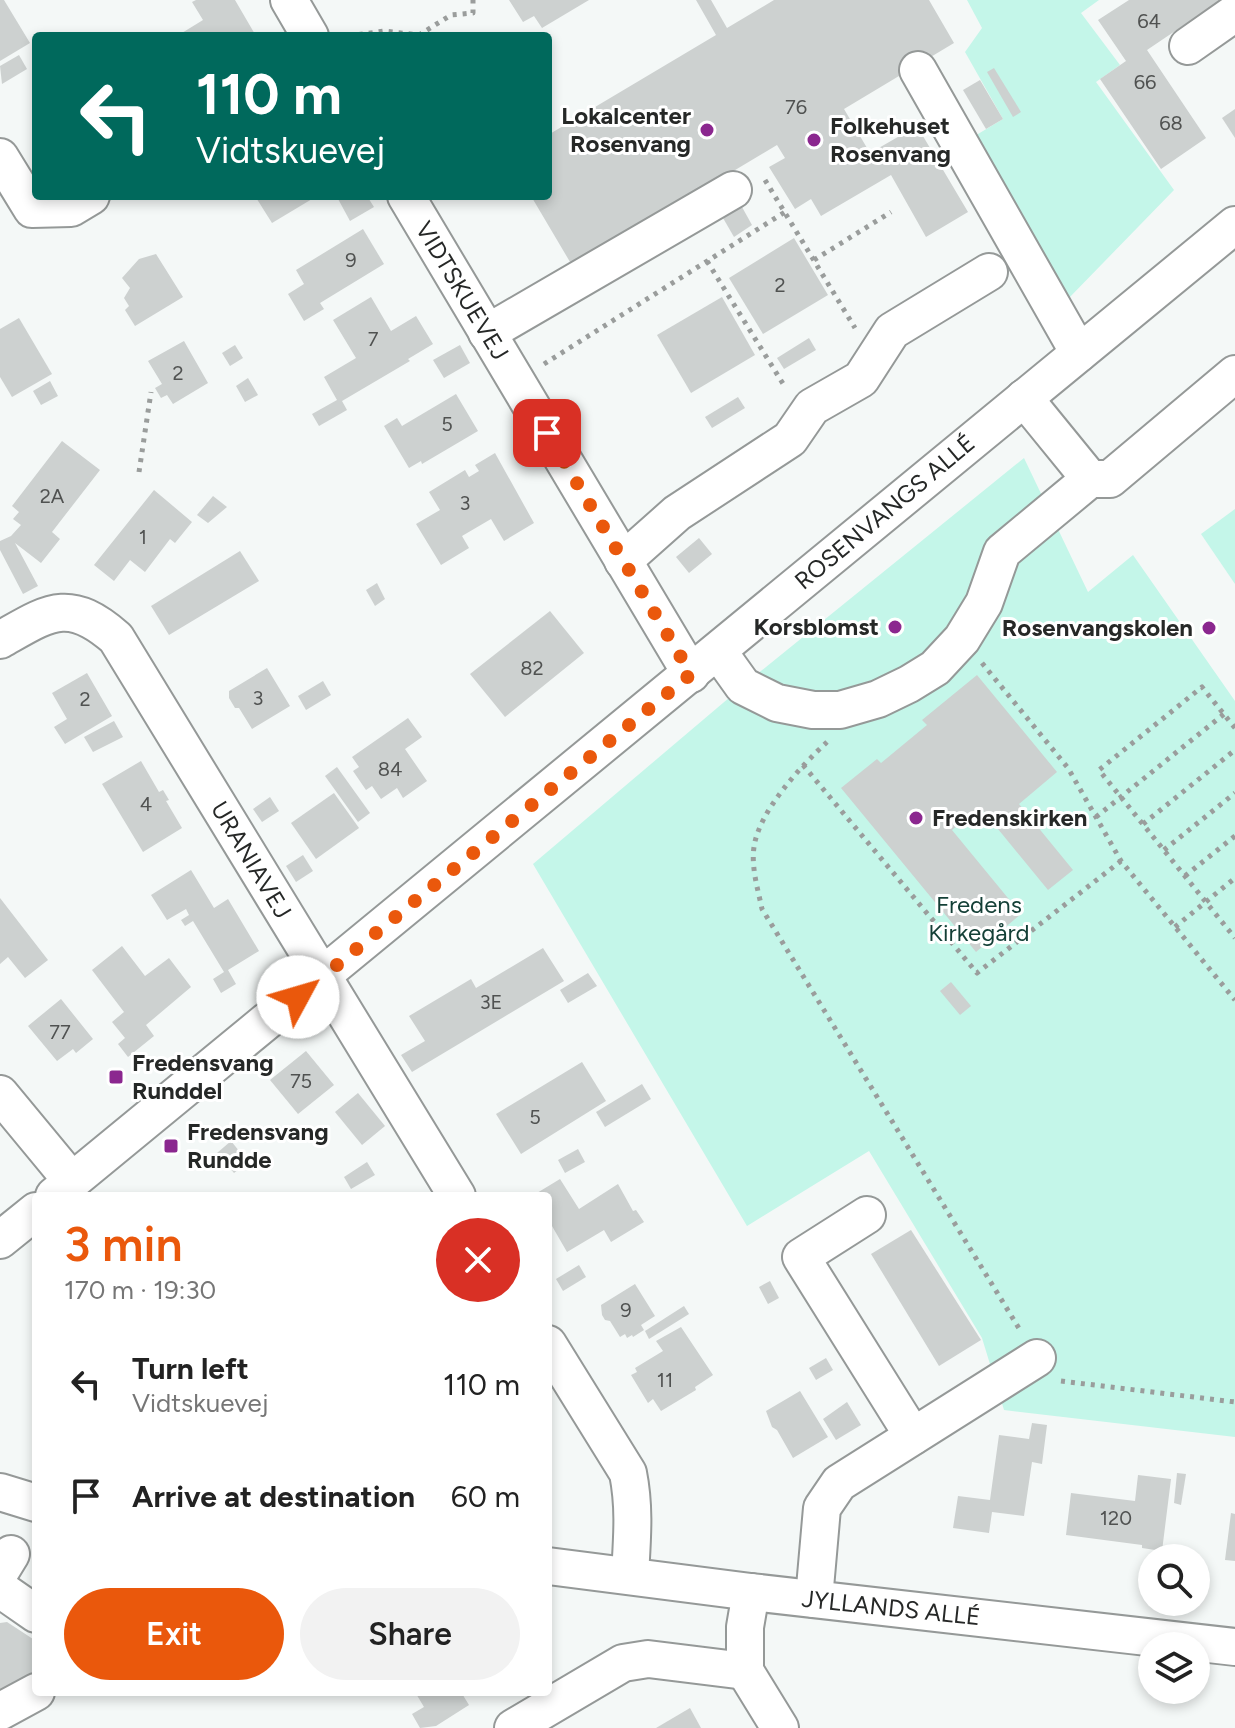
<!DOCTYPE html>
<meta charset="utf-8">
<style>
:root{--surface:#fff;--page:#f2f2f2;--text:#222;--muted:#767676;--accent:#ea580c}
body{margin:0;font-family:Figtree,sans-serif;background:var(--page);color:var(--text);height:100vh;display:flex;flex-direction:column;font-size:30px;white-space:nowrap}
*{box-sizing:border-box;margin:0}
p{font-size:26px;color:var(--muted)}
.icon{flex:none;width:44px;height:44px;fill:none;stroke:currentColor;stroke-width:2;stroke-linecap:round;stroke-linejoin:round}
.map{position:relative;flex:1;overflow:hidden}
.details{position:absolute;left:32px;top:1192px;width:520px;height:504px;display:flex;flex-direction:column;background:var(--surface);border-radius:8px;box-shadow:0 4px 12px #0003}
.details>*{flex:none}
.hud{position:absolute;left:32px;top:32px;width:520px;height:168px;border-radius:8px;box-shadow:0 4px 12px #0003;background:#00695c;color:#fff;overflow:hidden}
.buttons{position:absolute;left:1138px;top:1544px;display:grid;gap:16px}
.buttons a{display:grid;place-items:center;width:72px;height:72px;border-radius:50%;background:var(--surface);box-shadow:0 4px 12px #0003;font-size:40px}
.pin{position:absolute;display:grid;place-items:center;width:68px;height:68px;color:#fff;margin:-34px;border-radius:16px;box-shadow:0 4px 12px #0006}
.me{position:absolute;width:88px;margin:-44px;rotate:51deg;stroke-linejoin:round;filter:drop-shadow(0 0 6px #0008)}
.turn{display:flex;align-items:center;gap:28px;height:168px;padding:0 32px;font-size:36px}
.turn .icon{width:104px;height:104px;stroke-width:2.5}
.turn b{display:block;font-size:56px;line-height:68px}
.round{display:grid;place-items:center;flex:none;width:84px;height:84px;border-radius:42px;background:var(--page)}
.headline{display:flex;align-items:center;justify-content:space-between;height:136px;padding:0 32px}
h1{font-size:48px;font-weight:600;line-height:60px;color:var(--accent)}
.primary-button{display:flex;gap:16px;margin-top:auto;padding:16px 32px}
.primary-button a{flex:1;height:92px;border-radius:48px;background:var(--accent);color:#fff;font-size:32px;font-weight:600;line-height:92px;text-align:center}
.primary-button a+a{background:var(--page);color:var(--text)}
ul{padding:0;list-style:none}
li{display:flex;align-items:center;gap:24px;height:112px;padding:0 32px}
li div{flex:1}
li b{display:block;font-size:30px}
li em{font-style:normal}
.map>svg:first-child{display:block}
</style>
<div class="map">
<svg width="1235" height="1728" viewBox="0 0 1235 1728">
<rect width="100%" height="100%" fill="#f4f8f7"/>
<g fill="#c4f6e9">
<path d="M 967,0 L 1099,0 L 1081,13 L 1120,65 L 1096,82 L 1174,190 L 1068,299 L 973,137 L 1003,119 L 965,52 L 982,28 Z"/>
<path d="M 1024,458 L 1088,592 L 1133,555 L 1235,701 L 1235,1437 L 1004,1410 L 982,1338 L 869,1151 L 747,1226 L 533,864 L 756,675 Z"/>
<path d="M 1235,509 L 1235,584 L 1201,534 Z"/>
</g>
<g fill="#cdd1d0">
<path d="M 0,0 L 4,0 L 30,43 L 0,61 Z"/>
<path d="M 196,0 L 235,0 L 256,36 L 177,36 L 203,20 L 192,2 Z"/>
<path d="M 509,0 L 589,0 L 542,28 L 534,16 L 523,22 Z"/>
<path d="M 696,0 L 711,0 L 727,28 L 774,0 L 929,0 L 954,43 L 844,109 L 870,153 L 917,126 L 968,212 L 926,237 L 891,175 L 821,216 L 811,199 L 795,209 L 769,167 L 785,158 L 777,145 L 573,267 L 531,196 L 548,196 L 548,135 L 716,35 Z"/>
<path d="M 1129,0 L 1221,0 L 1147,50 L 1206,138 L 1161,169 L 1100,79 L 1126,61 L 1098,20 Z"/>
<path d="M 19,55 L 27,69 L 2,84 L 0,66 Z"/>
<path d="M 994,68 L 1021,112 L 1013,117 L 987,72 Z"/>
<path d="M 980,80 L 1003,119 L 986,129 L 963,90 Z"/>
<path d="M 1235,109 L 1235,138 L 1222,118 Z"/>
<path d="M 255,196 L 317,196 L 272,223 Z"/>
<path d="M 339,196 L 367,196 L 374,207 L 350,221 L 337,197 Z"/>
<path d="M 742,207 L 752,225 L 734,237 L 723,218 Z"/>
<path d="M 363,229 L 384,264 L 320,303 L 324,309 L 304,321 L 288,294 L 304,284 L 296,270 Z"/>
<path d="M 794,238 L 828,295 L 763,334 L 729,278 Z"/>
<path d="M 156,254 L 183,297 L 135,326 L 125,310 L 129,306 L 124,298 L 130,288 L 122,278 L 139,259 Z"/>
<path d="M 371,297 L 391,331 L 416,316 L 433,344 L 408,359 L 410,361 L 342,401 L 347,410 L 319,426 L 312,414 L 337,400 L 324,377 L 356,358 L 333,320 Z"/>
<path d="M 722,297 L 755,355 L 691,393 L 657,335 Z"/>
<path d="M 19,318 L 52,374 L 12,397 L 0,377 L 0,329 Z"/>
<path d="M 809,338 L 816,350 L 784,369 L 777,358 Z"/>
<path d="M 184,341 L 208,383 L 173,404 L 167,395 L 161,398 L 155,388 L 162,384 L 148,361 Z"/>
<path d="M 235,345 L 243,358 L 230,366 L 222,353 Z"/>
<path d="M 460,345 L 470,363 L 444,378 L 433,360 Z"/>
<path d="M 248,378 L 258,395 L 245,402 L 236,386 Z"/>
<path d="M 50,381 L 58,396 L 41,405 L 33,391 Z"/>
<path d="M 456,394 L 478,431 L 422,464 L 421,461 L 409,468 L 384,426 L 397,418 L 402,426 Z"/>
<path d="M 738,397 L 745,408 L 712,428 L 705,417 Z"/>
<path d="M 62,441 L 100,470 L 52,532 L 60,539 L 41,563 L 15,543 L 38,586 L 23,594 L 0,550 L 0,541 L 11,536 L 21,525 L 13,519 L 19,512 L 12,506 Z"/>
<path d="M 495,453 L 534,523 L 504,541 L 491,519 L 462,536 L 469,548 L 441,565 L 416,524 L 440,510 L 429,492 L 465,470 L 469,477 L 479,471 L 475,465 Z"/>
<path d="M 154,490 L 192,522 L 175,543 L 170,539 L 145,572 L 130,560 L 114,581 L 94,565 Z"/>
<path d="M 213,496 L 227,507 L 208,523 L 197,515 Z"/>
<path d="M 699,538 L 712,554 L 689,573 L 676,557 Z"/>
<path d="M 240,551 L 259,581 L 169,635 L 151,606 Z"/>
<path d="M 377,583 L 385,599 L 375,606 L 366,590 Z"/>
<path d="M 550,611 L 584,653 L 505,717 L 470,674 Z"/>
<path d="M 267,668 L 290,706 L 252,729 L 239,708 L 235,708 L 229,698 L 229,691 Z"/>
<path d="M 87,673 L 112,716 L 65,744 L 54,727 L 67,719 L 52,693 Z"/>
<path d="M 977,675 L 1057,772 L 1019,804 L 1073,870 L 1048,890 L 980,807 L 952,830 L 1021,914 L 976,952 L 841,788 L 877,759 L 881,763 L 927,725 L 922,720 Z"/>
<path d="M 323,681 L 331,695 L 306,710 L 298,696 Z"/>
<path d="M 408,718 L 422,737 L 405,749 L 427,781 L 403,798 L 397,788 L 381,799 L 372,786 L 366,790 L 353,771 L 359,767 L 352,757 Z"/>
<path d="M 114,721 L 123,737 L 93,752 L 84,737 Z"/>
<path d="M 141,761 L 159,792 L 163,790 L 169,800 L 166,801 L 182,828 L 143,852 L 102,784 Z"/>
<path d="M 337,767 L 370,813 L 358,822 L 325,776 Z"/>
<path d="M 334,793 L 359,828 L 316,859 L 291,823 Z"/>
<path d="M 270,797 L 279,811 L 262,822 L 253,809 Z"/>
<path d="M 303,855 L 313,871 L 296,882 L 286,866 Z"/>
<path d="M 191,870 L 214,908 L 228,899 L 259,951 L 228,970 L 236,984 L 221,993 L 213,979 L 224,972 L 193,921 L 185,926 L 181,920 L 189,915 L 186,909 L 167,920 L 151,895 Z"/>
<path d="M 0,898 L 48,960 L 25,978 L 8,957 L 0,964 Z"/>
<path d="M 122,946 L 145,976 L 169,958 L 191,987 L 146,1025 L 154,1036 L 128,1057 L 118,1044 L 125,1038 L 112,1022 L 124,1012 L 92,970 Z"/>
<path d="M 543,948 L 564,981 L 412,1072 L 401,1055 L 425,1041 L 409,1016 L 471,979 L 476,988 Z"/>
<path d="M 588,973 L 597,986 L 568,1003 L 560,990 Z"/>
<path d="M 951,982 L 971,1006 L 960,1015 L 940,991 Z"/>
<path d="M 61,999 L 93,1039 L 76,1053 L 73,1049 L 57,1061 L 28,1026 Z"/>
<path d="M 306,1051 L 334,1085 L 298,1114 L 270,1080 Z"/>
<path d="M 582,1062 L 606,1101 L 521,1154 L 496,1114 Z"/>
<path d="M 642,1084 L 651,1099 L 605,1127 L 596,1112 Z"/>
<path d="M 358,1093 L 385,1126 L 362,1145 L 335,1112 Z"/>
<path d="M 231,1141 L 248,1162 L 234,1173 L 217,1153 Z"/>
<path d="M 578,1149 L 585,1162 L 565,1173 L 558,1160 Z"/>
<path d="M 367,1162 L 375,1175 L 351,1189 L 344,1177 Z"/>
<path d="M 560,1179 L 579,1209 L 618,1184 L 633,1211 L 636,1210 L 644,1222 L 611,1242 L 604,1230 L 567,1252 L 552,1226 L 548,1225 L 548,1196 L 532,1196 Z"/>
<path d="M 911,1230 L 981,1340 L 939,1366 L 871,1254 Z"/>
<path d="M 579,1265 L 586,1277 L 563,1291 L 556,1279 Z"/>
<path d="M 770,1281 L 779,1298 L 768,1304 L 759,1287 Z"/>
<path d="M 635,1284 L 655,1316 L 641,1325 L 644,1330 L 633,1337 L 632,1335 L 627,1338 L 625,1334 L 620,1337 L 610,1321 L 605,1320 L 602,1315 L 601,1305 Z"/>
<path d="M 684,1306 L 689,1314 L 649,1339 L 645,1331 Z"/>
<path d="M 681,1327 L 713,1375 L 695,1387 L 696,1390 L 661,1411 L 653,1399 L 648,1403 L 631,1375 L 637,1372 L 635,1368 L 663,1351 L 656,1341 Z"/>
<path d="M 826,1358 L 833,1370 L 816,1380 L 809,1368 Z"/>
<path d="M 800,1391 L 828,1437 L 793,1458 L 777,1430 L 772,1427 L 766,1411 Z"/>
<path d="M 847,1402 L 861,1425 L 836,1440 L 823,1419 Z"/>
<path d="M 1032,1423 L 1047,1425 L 1042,1464 L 1032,1462 L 1024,1516 L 992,1512 L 989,1533 L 953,1528 L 958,1496 L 990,1500 L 999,1435 L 1029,1439 Z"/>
<path d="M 1177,1473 L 1186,1474 L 1181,1505 L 1174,1503 Z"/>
<path d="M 1138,1475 L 1171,1479 L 1162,1551 L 1142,1548 L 1142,1545 L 1066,1535 L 1071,1493 L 1135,1501 Z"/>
<path d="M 1231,1513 L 1235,1514 L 1235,1561 L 1225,1560 Z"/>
<path d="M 7,1622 L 36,1641 L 36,1679 L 0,1698 L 0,1623 Z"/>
<path d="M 415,1692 L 461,1692 L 469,1705 L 436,1726 L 420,1728 L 412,1714 L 424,1707 Z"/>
<path d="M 690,1708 L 701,1728 L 656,1728 Z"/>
</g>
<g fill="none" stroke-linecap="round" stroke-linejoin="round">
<g stroke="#959998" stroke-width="40">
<g id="minor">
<path d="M 289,0 L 310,36"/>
<path d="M 1188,46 L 1235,13"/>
<path d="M 918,70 L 1079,353"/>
<path d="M 0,157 L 32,209 L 71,208 L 91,196"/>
<path d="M 406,196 L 691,674"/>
<path d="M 487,333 L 733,190"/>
<path d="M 1024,398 L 1090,479 L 1110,479 L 1235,374"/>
<path d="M 623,561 L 677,513 L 790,439 L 812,407 L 861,379 L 892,331 L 989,272"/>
<path d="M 0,640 C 48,613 68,596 116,638 L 457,1196"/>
<path d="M 718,651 L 743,686 L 777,703 L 813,710 L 840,710 L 878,699 L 909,684 L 935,668 L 962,639 L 984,603 L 1002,552 L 1090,479"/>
<path d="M 0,1094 L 72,1181"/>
<path d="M 54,1196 L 1235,225"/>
<path d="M 867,1215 L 801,1257 L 913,1436"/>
<path d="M 0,1240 L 36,1211"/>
<path d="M 548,1344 L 628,1473 C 635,1508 632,1540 630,1575"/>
<path d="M 0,1492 L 36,1503"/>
<path d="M 548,1566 L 751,1592 L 1235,1647"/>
<path d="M 0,1572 L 11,1554"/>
<path d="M 0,1589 L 36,1614"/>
<path d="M 751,1592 L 745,1627 L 745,1671 L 780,1728"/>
<path d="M 814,1599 L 822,1508 L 839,1483 L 1037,1358"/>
<path d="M 1,1711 L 36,1692"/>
<path d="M 513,1728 L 623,1663 L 648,1659 L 745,1671"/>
</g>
</g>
<g stroke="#9a9d9c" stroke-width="5" stroke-dasharray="4 6" stroke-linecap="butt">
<path d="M 349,36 L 384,31 L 419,35 L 451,15 L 473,13 L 473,0"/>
<path d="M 765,180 L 855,328"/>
<path d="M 814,260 L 891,212"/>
<path d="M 707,261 L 785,387"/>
<path d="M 544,364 L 785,212"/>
<path d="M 139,472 L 151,392"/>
<path d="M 982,663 L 1068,768 L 1121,861 L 1235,1000"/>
<path d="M 1235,728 L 1202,687 L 1099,770 L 1235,938"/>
<path d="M 827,742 C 801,766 759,811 754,847 C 751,867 758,890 762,909 L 1020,1330"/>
<path d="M 803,765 L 977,973 L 1121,861"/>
<path d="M 1096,817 L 1224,714"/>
<path d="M 1143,824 L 1235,750"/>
<path d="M 1164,850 L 1235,793"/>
<path d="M 1185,876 L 1235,836"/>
<path d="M 1175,927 L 1235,878"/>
<path d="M 1061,1381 L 1235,1402"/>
</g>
<use href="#minor" stroke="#fff" stroke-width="36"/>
</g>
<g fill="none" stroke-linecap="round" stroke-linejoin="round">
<path stroke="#ea580c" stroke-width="14" stroke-dasharray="0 25.2" d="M 298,997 L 691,674 L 547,433"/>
</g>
<g fill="#8b278f" stroke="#fff" stroke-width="3">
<circle cx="707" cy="130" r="8"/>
<circle cx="814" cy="140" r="8"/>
<circle cx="895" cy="627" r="8"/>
<circle cx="1209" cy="628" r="8"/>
<circle cx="916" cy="818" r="8"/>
<rect x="108" y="1069" width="16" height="16" rx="4"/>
<rect x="163" y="1138" width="16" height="16" rx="4"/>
</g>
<g text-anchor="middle" stroke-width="6" stroke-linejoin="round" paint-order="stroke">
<g font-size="20" fill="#505251">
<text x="1149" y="28">64</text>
<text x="1145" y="89">66</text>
<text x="796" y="114">76</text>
<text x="1171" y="130">68</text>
<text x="351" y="267">9</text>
<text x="780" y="292">2</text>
<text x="373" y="346">7</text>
<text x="178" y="380">2</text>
<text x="447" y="431">5</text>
<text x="52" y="503">2A</text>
<text x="465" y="510">3</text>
<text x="143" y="544">1</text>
<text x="532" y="675">82</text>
<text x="258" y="705">3</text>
<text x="85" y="706">2</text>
<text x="390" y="776">84</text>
<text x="146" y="811">4</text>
<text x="491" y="1009">3E</text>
<text x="60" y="1039">77</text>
<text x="301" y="1088">75</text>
<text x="535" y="1124">5</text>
<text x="626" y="1317">9</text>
<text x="665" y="1387">11</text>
<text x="1116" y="1525">120</text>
</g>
<g font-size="24" font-weight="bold" fill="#262827" stroke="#fff" text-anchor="start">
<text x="691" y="124" text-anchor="end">Lokalcenter<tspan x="691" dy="28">Rosenvang</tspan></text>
<text x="830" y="134">Folkehuset<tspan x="830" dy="28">Rosenvang</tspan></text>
<text x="879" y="635" text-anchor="end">Korsblomst</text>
<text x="1193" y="636" text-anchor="end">Rosenvangskolen</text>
<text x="932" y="826">Fredenskirken</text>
<text x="132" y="1071">Fredensvang<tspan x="132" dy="28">Runddel</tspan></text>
<text x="187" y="1140">Fredensvang<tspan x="187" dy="28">Rundde</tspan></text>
</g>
<g font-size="24" fill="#262827" stroke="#fff">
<text transform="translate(462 291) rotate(59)" y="8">VIDTSKUEVEJ</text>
<text transform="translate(885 512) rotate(-40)" y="8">ROSENVANGS ALLÉ</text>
<text transform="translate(251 860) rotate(59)" y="8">URANIAVEJ</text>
<text transform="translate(891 1608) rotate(6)" y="8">JYLLANDS ALLÉ</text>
</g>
<g font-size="24" fill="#133f36" stroke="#fff">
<text x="979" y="913">Fredens<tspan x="979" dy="28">Kirkegård</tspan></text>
</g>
</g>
</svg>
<div class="buttons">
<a><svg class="icon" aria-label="search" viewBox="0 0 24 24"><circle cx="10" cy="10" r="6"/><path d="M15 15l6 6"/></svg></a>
<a><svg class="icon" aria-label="layers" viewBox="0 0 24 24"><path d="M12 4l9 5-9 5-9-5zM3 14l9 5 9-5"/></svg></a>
</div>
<div class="pin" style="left:547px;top:433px;background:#d93025"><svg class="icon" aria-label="arrive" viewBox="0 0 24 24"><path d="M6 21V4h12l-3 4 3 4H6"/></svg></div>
<svg class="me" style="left:298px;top:997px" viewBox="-20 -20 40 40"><circle r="19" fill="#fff"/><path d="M0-13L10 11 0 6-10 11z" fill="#ea580c"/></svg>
<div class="hud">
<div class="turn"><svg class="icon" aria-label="left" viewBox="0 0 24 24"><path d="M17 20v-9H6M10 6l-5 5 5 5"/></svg><div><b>110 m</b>Vidtskuevej</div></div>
</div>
<section class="details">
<div class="headline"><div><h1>3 min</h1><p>170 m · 19:30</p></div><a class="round" style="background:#d93025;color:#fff"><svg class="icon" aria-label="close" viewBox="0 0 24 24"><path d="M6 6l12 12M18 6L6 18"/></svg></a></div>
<ul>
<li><svg class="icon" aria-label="left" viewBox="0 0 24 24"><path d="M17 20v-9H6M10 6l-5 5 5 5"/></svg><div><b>Turn left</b><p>Vidtskuevej</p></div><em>110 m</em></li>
<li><svg class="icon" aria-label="arrive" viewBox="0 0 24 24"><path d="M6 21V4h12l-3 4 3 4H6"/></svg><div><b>Arrive at destination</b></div><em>60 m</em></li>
</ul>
<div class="primary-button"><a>Exit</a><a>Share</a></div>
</section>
</div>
